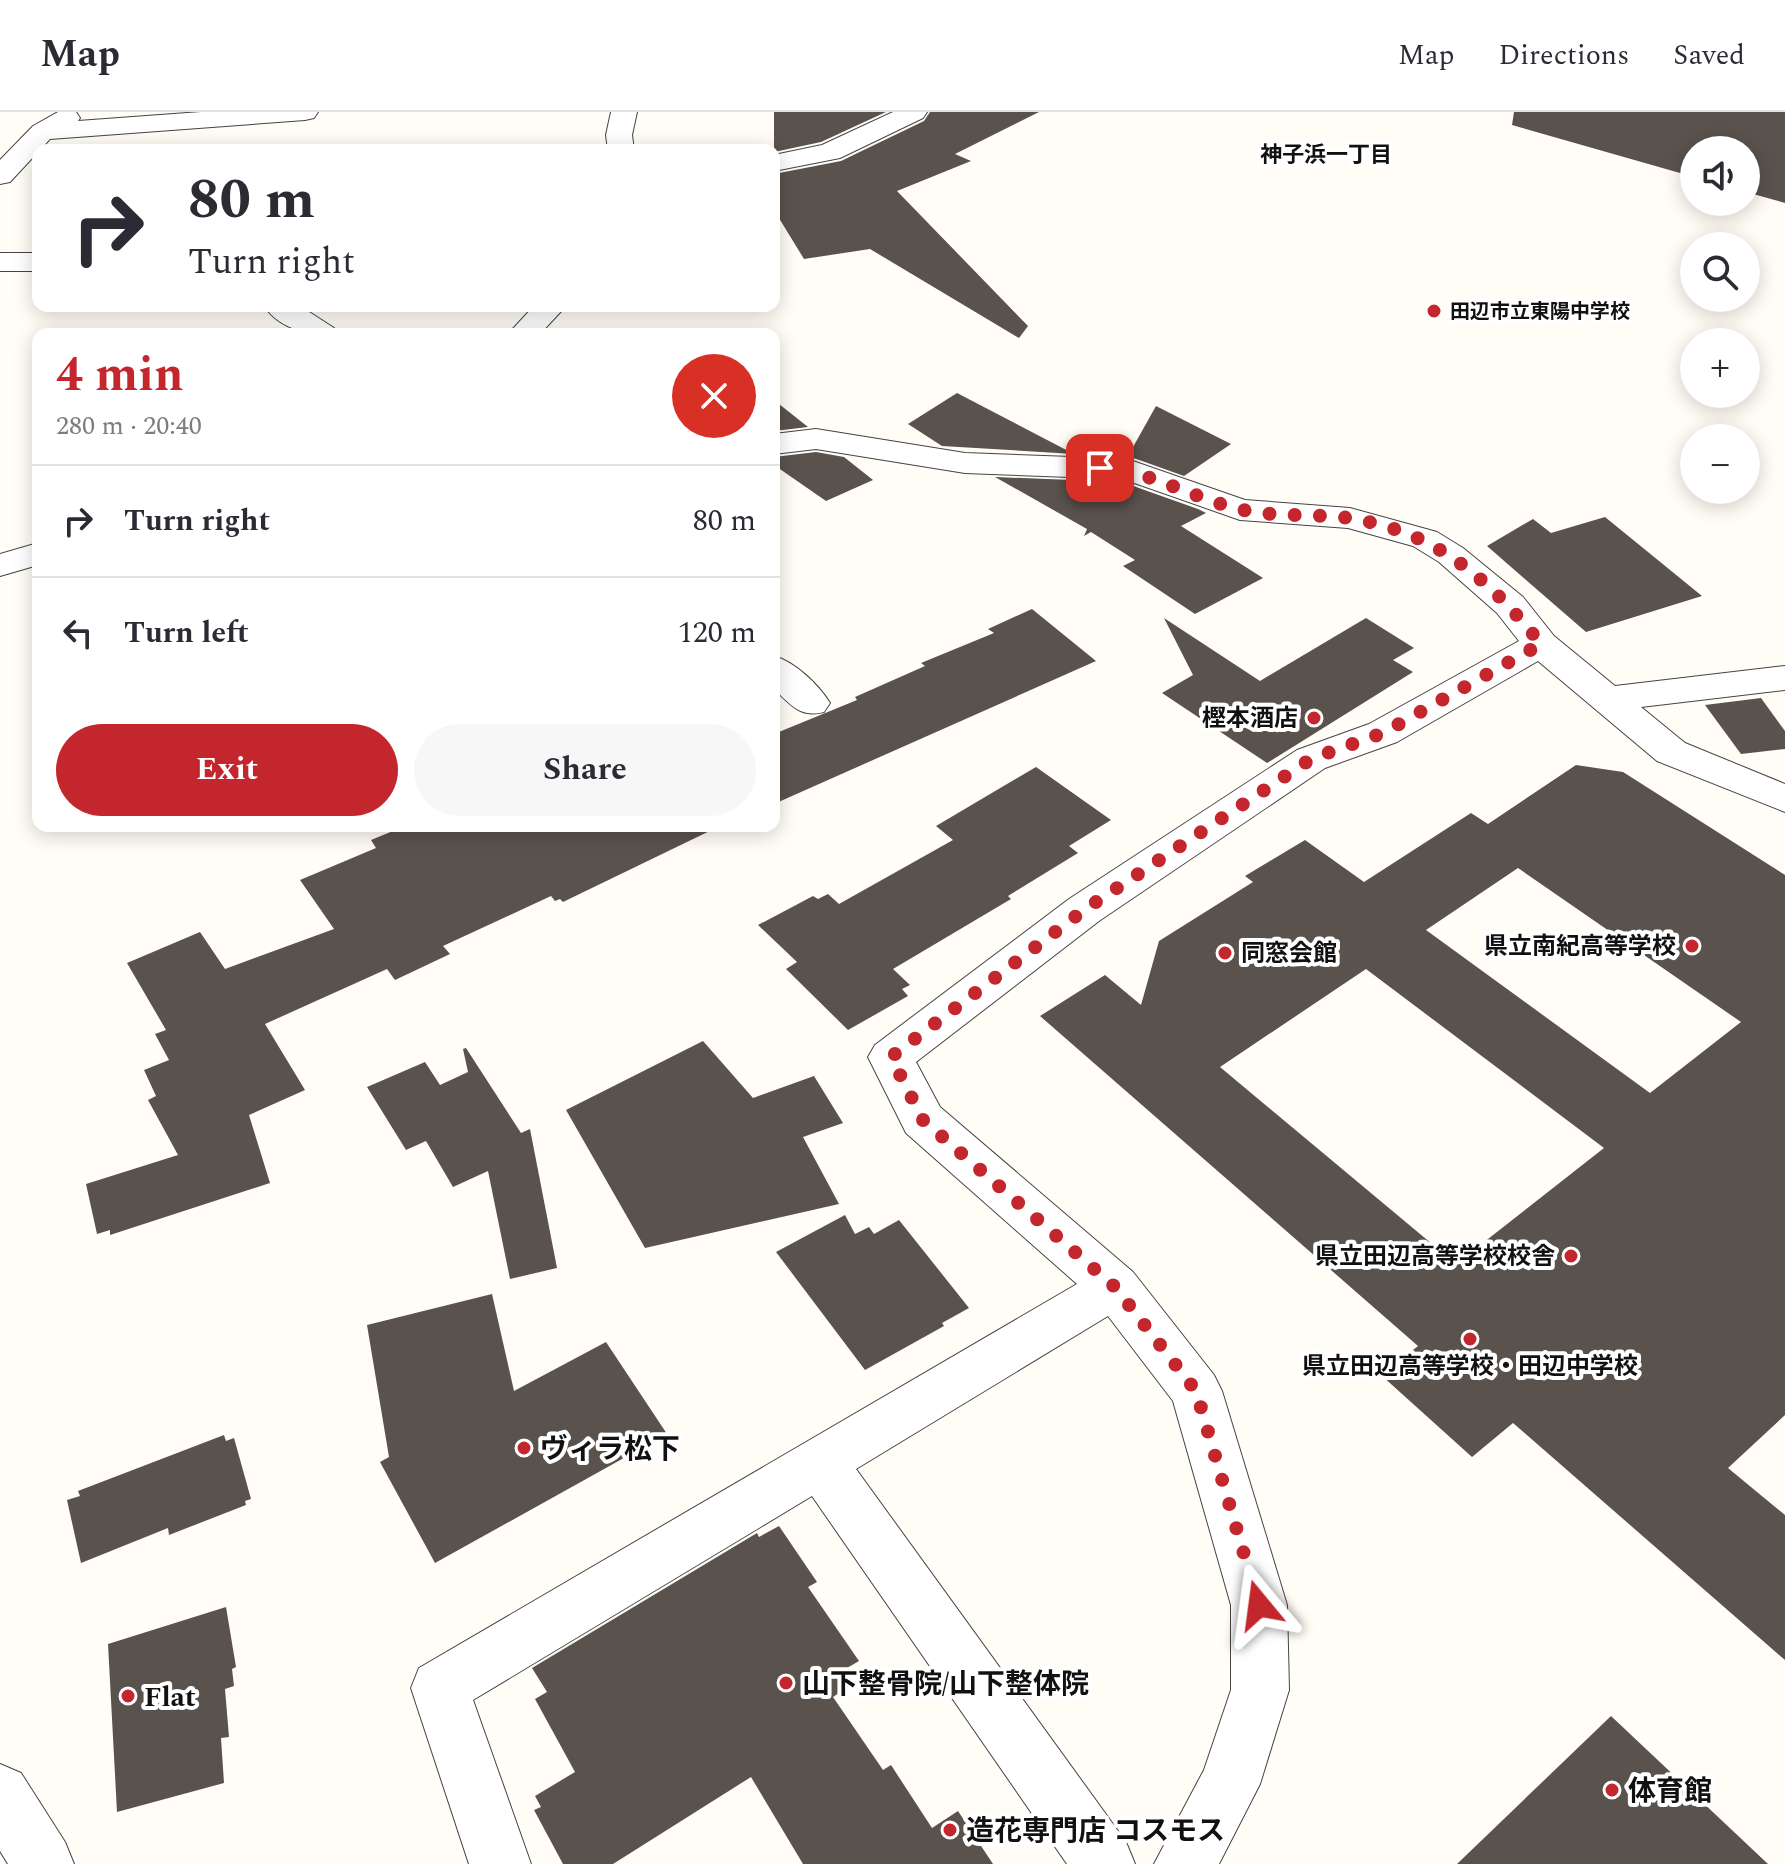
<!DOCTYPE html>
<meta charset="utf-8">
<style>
:root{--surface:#fff;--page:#f7f7f7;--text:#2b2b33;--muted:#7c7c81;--line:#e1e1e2;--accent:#c4262e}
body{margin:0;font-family:Spectral,"Noto Sans JP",serif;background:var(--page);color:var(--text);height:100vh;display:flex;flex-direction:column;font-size:30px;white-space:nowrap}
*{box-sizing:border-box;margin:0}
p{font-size:26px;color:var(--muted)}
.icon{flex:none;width:44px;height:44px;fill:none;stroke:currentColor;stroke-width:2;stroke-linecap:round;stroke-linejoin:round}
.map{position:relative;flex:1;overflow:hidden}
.sheet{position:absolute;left:32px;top:216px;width:748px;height:504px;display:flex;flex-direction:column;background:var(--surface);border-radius:16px;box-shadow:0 4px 20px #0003}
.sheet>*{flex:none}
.banner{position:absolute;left:32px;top:32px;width:748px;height:168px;border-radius:16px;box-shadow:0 4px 20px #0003;background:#fff;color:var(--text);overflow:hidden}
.fabs{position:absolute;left:1680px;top:24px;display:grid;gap:16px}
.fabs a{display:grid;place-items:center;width:80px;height:80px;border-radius:50%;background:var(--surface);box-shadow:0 4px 20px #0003;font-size:40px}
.pin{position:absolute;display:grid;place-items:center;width:68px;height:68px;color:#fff;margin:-34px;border-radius:16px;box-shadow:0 4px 12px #0006}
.me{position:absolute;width:88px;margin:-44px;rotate:344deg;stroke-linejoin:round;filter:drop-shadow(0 0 6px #0008)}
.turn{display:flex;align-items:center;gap:28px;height:168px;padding:0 24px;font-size:36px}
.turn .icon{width:104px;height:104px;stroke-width:2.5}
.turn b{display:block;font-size:56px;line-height:68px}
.round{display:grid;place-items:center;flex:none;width:84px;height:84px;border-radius:42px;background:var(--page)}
.overview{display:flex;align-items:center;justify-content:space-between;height:136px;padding:0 24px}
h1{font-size:48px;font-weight:700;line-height:60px;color:var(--accent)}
.button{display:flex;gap:16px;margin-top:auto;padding:16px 24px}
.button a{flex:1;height:92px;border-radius:48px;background:var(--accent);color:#fff;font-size:32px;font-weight:700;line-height:92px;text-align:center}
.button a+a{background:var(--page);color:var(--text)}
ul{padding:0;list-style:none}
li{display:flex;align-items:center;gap:24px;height:112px;padding:0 24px;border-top:2px solid var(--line)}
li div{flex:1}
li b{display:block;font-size:30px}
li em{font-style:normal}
header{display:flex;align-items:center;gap:48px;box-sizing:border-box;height:112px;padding:0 40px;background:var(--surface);border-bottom:2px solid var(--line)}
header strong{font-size:38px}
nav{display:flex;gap:44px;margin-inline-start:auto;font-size:28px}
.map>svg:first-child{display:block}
</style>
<header>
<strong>Map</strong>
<nav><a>Map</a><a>Directions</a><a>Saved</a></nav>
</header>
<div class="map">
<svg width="1785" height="1752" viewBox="0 0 1785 1752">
<rect width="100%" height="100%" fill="#fffdf5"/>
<g fill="#5a524d" fill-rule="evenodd">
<path d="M 774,0 L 886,0 L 821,30 L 774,40 Z"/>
<path d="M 930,0 L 1039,0 L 955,42 L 971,49 L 897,79 L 1028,214 L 1019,226 L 870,137 L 804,147 L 774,98 L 774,62 L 841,49 L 924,9 Z"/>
<path d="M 1514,0 L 1785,0 L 1785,91 L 1746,80 L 1746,38 L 1694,38 L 1694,65 L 1512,13 Z"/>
<path d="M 957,281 L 1074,342 L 942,334 L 908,312 Z"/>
<path d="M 774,288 L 808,315 L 774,319 Z"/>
<path d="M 1156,294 L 1231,332 L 1184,364 L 1128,344 Z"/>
<path d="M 816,340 L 844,345 L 873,368 L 826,389 L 774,353 L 774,345 Z"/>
<path d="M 995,365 L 1122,370 L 1198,397 L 1206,401 L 1181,414 L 1263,466 L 1195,502 L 1123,454 L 1135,448 L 1091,420 L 1084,424 L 1087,417 Z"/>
<path d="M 1605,405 L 1702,484 L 1586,520 L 1487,434 L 1533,407 L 1551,421 Z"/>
<path d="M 1032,497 L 1096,549 L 774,692 L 774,622 L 857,588 L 855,585 L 925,554 L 921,551 L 994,521 L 988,517 Z"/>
<path d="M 1164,506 L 1260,569 L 1366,506 L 1414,536 L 1393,548 L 1413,560 L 1267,651 L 1162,581 L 1193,563 Z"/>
<path d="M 1761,586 L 1785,619 L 1785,637 L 1741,642 L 1705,593 Z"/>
<path d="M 1576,653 L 1623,660 L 1785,763 L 1785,1303 L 1728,1356 L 1785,1403 L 1785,1548 L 1513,1311 L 1472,1345 L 1381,1263 L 1418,1234 L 1040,904 L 1105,863 L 1141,893 L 1159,829 L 1253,770 L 1245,764 L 1305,728 L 1364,770 L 1471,701 L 1488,712 ZM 1518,756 L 1741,910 L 1650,981 L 1426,818 ZM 1366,857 L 1604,1036 L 1456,1152 L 1220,955 Z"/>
<path d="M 1036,655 L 1111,708 L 1069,734 L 1078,741 L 1008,784 L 1011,787 L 893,857 L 910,873 L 902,877 L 908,884 L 848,918 L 786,857 L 797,850 L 758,813 L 813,784 L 818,787 L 828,782 L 839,792 L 953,728 L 936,714 Z"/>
<path d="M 405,714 L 720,714 L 563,790 L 560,787 L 555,789 L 551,784 L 443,834 L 450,842 L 395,868 L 387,857 L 265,912 L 305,978 L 249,1003 L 270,1071 L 110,1123 L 110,1118 L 97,1122 L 86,1072 L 178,1043 L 148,988 L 156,984 L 144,958 L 169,948 L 155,922 L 166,918 L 127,851 L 200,820 L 225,857 L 334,817 L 300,768 L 376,736 L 371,728 Z"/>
<path d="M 703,929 L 753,986 L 814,964 L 843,1011 L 803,1025 L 839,1092 L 645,1136 L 566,998 Z"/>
<path d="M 466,936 L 521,1021 L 530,1017 L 557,1156 L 510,1167 L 488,1059 L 453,1075 L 426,1029 L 406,1038 L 367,975 L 425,950 L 440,973 L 468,960 L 463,937 Z"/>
<path d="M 845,1103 L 855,1122 L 869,1115 L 874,1122 L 899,1108 L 969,1196 L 942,1211 L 944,1214 L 865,1258 L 776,1140 Z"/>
<path d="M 492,1182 L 514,1279 L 606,1230 L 667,1322 L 435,1451 L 380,1350 L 389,1345 L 367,1213 Z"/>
<path d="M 224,1323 L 226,1329 L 234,1326 L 251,1387 L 245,1389 L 246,1393 L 169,1423 L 168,1416 L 81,1451 L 67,1388 L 80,1384 L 78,1379 Z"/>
<path d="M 779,1414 L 817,1470 L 808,1475 L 859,1549 L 835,1563 L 845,1577 L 833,1585 L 883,1658 L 891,1653 L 932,1716 L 958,1699 L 993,1752 L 803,1752 L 751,1665 L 613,1752 L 563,1752 L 534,1698 L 541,1695 L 535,1684 L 575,1660 L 535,1587 L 547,1580 L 532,1556 L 757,1421 L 759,1425 Z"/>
<path d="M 226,1495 L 236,1555 L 232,1557 L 234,1574 L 225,1577 L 229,1625 L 221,1626 L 224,1671 L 117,1700 L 108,1532 Z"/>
<path d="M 1611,1604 L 1768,1752 L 1457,1752 Z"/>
</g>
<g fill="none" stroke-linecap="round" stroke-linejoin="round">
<g stroke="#444" stroke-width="2">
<g id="minor">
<path d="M 58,0 L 76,0 L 80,6 L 78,9 L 201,0 L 318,0 L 314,6 L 305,8 L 50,27 L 10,70 L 0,72 L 0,48 L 33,14 Z"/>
<path d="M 611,0 L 637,0 L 632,23 L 634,38 L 608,38 L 606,23 Z"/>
<path d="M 893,0 L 927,0 L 923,6 L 840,46 L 774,59 L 774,43 L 822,33 Z"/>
<rect x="0" y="141" width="38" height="18"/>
<path d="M 264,194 L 300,194 L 334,216 L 338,222 C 310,222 282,220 264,194 Z"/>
<path d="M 534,194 L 566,194 L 540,222 L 508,222 Z"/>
<path d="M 816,317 L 965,341 L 1127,347 L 1245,388 L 1350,396 L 1437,420 L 1463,436 L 1523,485 L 1554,524 L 1615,574 L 1785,554 L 1785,578 L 1641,595 L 1685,631 L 1785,672 L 1785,700 L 1657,649 L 1538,549 L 1397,630 L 1325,656 L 1099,809 L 916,950 L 940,995 L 1133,1160 L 1214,1263 L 1222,1279 L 1287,1493 L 1289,1578 L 1260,1672 L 1219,1752 L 1154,1752 L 1204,1658 L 1231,1578 L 1231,1493 L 1173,1289 L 1108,1204 L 856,1357 L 1126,1730 L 1135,1752 L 1067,1752 L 812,1384 L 473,1588 L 531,1752 L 469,1752 L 411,1576 L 419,1556 L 1077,1172 L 906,1021 L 868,945 L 875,933 L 1069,787 L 1297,638 L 1369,612 L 1519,529 L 1497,501 L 1439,450 L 1413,434 L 1348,416 L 1240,408 L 1123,367 L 965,361 L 816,337 L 774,342 L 774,322 Z"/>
<path d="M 38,431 L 38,453 L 0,464 L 0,442 Z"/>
<path d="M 774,544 C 795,550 818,572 830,591 L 824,600 C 800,606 791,593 774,577 Z"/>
</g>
</g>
<g stroke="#444" stroke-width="2">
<path id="tertiary" d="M 0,1652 L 21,1661 L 65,1730 L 74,1752 L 8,1752 L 0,1739 Z"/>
</g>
<use href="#minor" fill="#fff" fill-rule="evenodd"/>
<use href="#tertiary" fill="#fff" fill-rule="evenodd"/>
</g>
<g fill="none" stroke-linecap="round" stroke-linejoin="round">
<path stroke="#c4262e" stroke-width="14" stroke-dasharray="0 25.2" d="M 1100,356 C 1150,358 1191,386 1239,397 C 1274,406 1313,401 1348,406 C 1435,419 1488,466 1541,532 L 1383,621 L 1311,647 L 1084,798 L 891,945 L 923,1008 L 1115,1175 L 1196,1279 L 1259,1493"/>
</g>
<g fill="#c4262e" stroke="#fff" stroke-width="3">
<circle cx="1434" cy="199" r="8"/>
<circle cx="1314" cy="606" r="8"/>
<circle cx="1692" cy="834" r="8"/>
<circle cx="1225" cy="841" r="8"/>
<circle cx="1571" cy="1144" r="8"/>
<circle cx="1470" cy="1227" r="8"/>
<circle cx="524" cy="1336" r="8"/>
<circle cx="786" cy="1571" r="8"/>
<circle cx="128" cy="1584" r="8"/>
<circle cx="1612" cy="1678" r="8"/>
<circle cx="950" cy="1718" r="8"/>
</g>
<g text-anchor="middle" stroke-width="8" stroke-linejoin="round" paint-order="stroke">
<g font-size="20" font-weight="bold" fill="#111" stroke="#fff" text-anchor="start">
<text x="1450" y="206">田辺市立東陽中学校</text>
</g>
<g font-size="22" font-weight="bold" fill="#111" stroke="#fff">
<text x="1326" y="50">神子浜一丁目</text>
</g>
<g font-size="24" font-weight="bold" fill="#111" stroke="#fff" text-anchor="end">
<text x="1298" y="614">樫本酒店</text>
<text x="1676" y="842">県立南紀高等学校</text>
<text x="1241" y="849" text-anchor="start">同窓会館</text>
<text x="1555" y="1152">県立田辺高等学校校舎</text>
<text x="1470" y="1262" text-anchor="middle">県立田辺高等学校・田辺中学校</text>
</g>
<g font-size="28" font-weight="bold" fill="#111" stroke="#fff" text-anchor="start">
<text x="540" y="1346">ヴィラ松下</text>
<text x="802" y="1581">山下整骨院/山下整体院</text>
<text x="144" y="1594">Flat</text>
<text x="1628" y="1688">体育館</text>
<text x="966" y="1728">造花専門店 コスモス</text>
</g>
</g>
</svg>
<div class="fabs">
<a><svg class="icon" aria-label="sound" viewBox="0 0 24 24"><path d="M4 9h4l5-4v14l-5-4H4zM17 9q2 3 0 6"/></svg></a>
<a><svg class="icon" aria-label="search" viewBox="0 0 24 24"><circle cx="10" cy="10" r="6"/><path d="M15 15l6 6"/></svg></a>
<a>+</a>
<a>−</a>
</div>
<div class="pin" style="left:1100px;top:356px;background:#d93025"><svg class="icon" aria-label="arrive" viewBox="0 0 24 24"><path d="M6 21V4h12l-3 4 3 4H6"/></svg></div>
<svg class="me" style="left:1259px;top:1493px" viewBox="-20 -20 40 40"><path d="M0-17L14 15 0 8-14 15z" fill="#c4262e" stroke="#fff" stroke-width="4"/></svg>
<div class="banner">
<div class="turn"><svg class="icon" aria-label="right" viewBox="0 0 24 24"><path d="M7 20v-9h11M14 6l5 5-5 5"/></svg><div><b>80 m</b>Turn right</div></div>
</div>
<section class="sheet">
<div class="overview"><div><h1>4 min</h1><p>280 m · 20:40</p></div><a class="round" style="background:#d93025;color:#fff"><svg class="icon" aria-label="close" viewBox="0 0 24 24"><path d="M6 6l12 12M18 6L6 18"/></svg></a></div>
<ul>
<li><svg class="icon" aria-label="right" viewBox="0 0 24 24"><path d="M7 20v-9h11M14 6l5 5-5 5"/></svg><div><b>Turn right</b></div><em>80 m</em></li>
<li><svg class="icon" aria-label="left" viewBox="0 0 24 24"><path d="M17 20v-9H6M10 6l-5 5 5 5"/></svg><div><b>Turn left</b></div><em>120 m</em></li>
</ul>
<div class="button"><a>Exit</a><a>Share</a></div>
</section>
</div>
